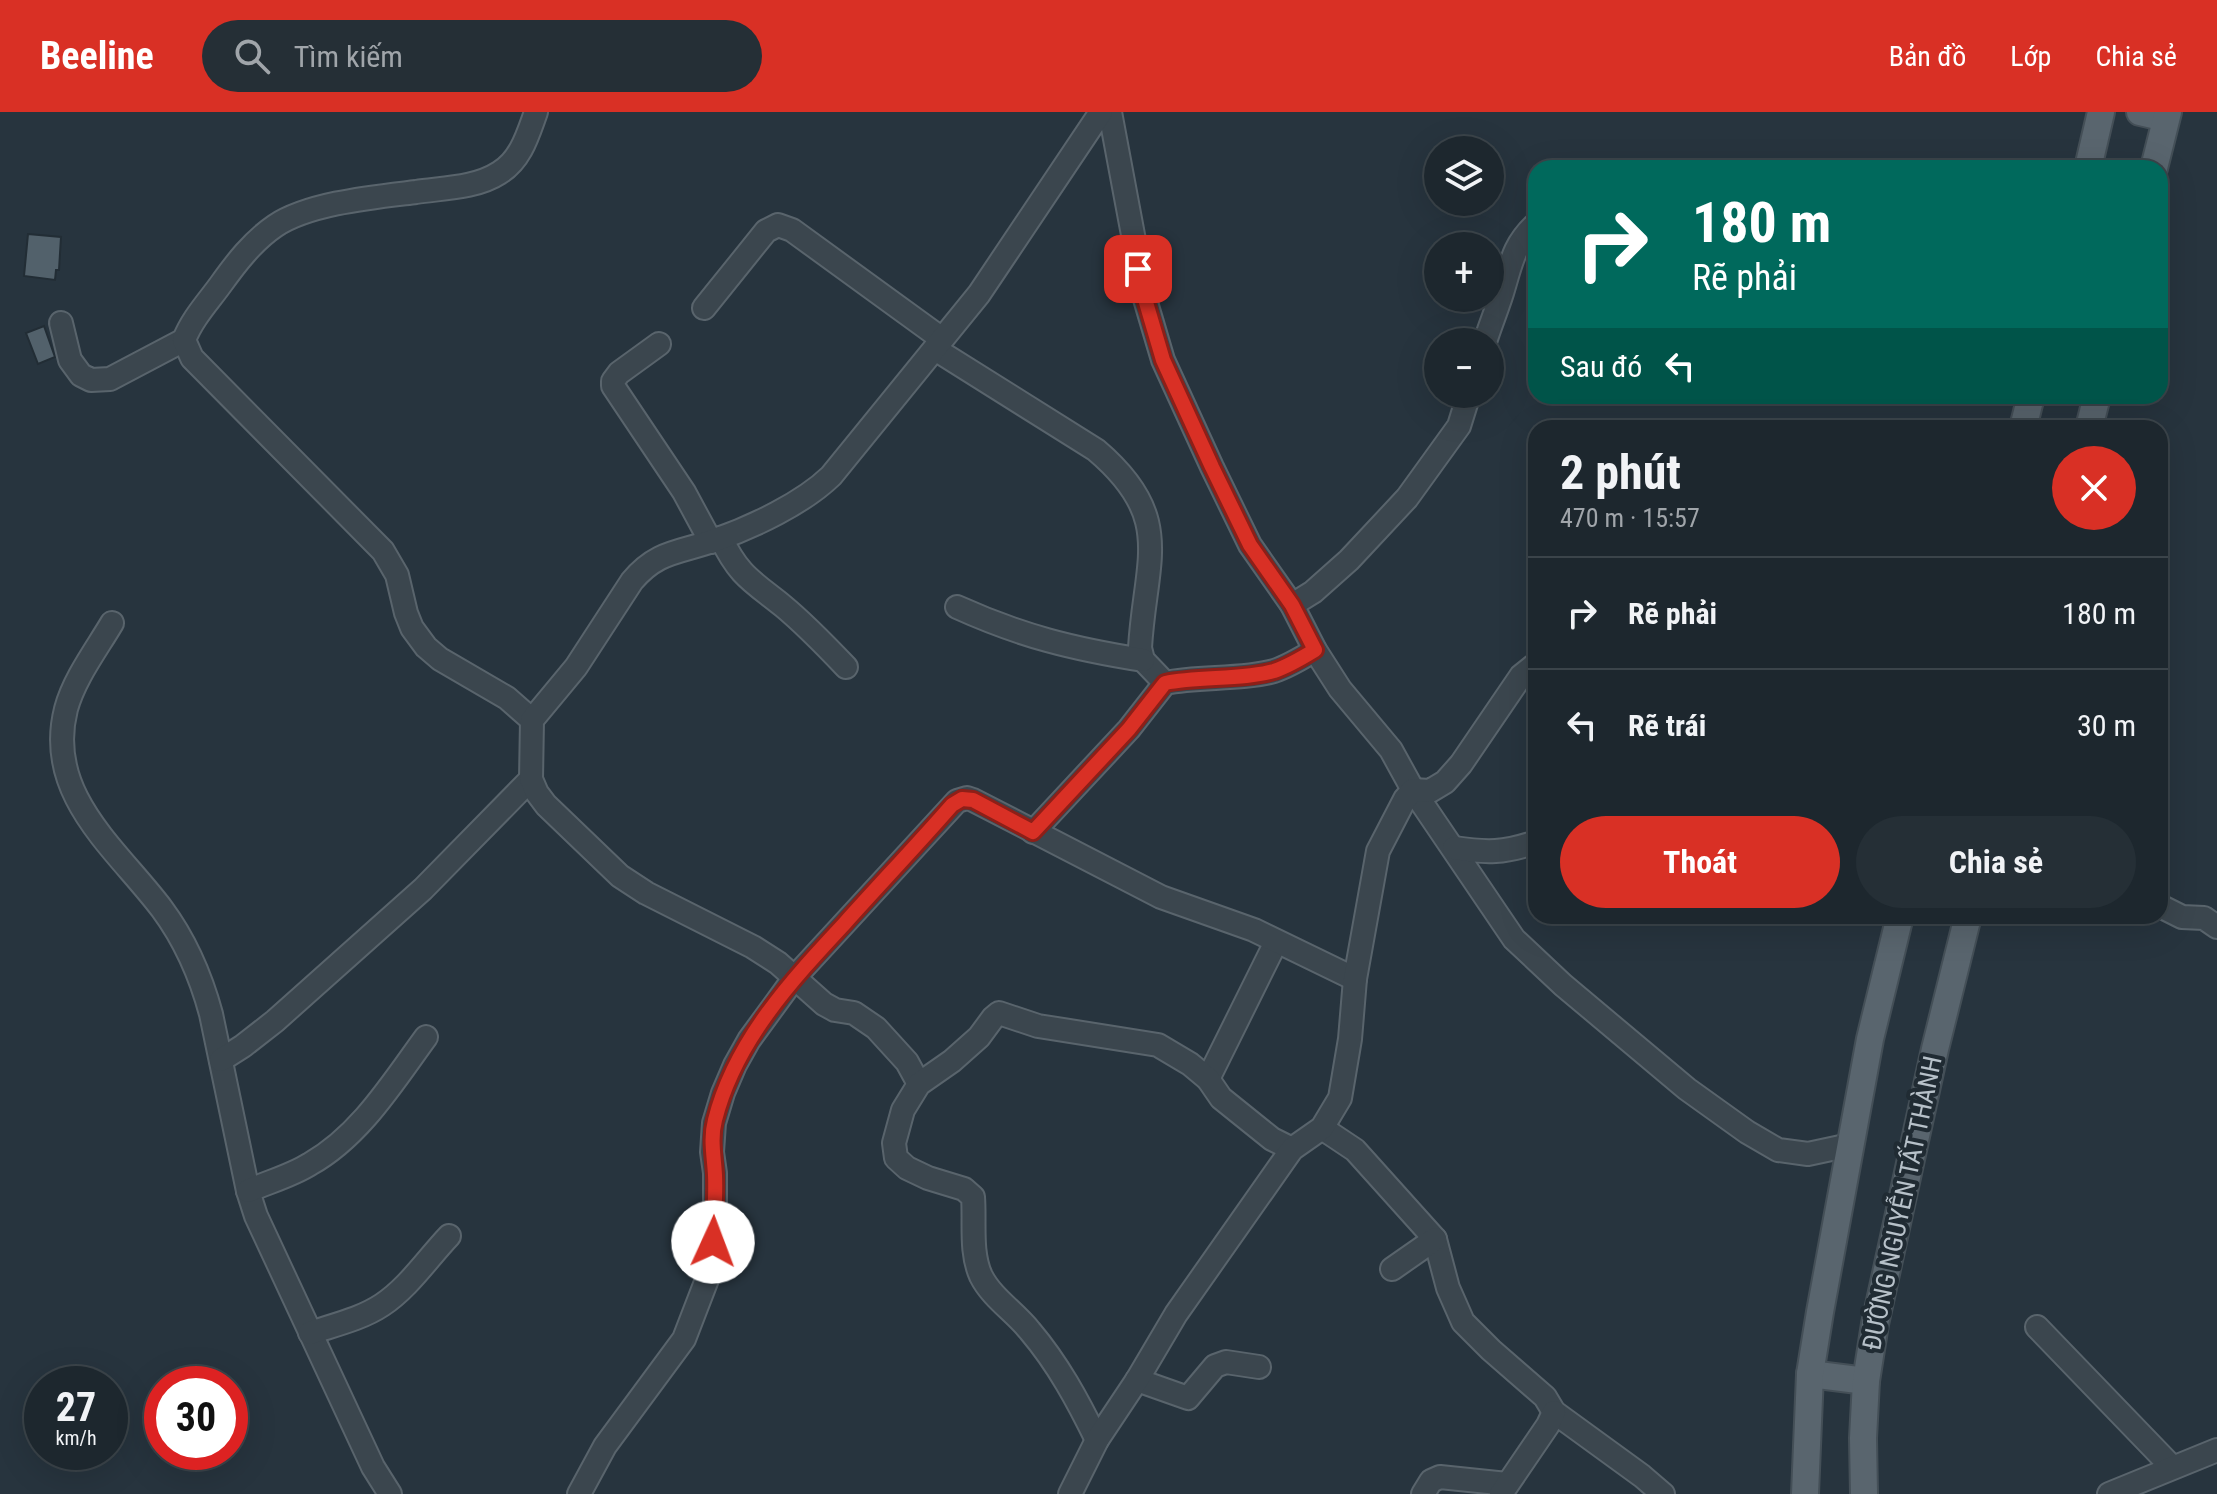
<!DOCTYPE html>
<html lang="vi">
<meta charset="utf-8">
<style>
:root{--surface:#1d272e;--page:#252f36;--text:#f1f3f6;--muted:#a0a5aa;--line:#3b444a;--accent:#d93025}
body{margin:0;font-family:"Roboto Condensed",sans-serif;background:var(--page);color:var(--text);height:100vh;display:flex;flex-direction:column;font-size:30px;white-space:nowrap}
*{box-sizing:border-box;margin:0}
p{font-size:26px;color:var(--muted)}
.icon{flex:none;width:44px;height:44px;fill:none;stroke:currentColor;stroke-width:2;stroke-linecap:round;stroke-linejoin:round}
.map{position:relative;flex:1;overflow:hidden}
.sheet{position:absolute;left:1528px;top:308px;width:640px;height:504px;display:flex;flex-direction:column;background:var(--surface);border-radius:24px;box-shadow:0 8px 32px #0002,0 0 0 2px var(--line)}
.sheet>*{flex:none}
.top-card{position:absolute;left:1528px;top:48px;width:640px;height:244px;border-radius:24px;box-shadow:0 8px 32px #0002,0 0 0 2px var(--line);background:#00695c;color:#fff;overflow:hidden}
.buttons{position:absolute;left:1424px;top:24px;display:grid;gap:16px}
.buttons a{display:grid;place-items:center;width:80px;height:80px;border-radius:50%;background:var(--surface);box-shadow:0 8px 32px #0002,0 0 0 2px var(--line);font-size:40px}
.speed{position:absolute;left:24px;top:1254px;display:flex;gap:16px;font-size:40px;font-weight:700;text-align:center}
.speed>*{display:grid;place-content:center;width:104px;height:104px;border-radius:50%;background:var(--surface);box-shadow:0 8px 32px #0002,0 0 0 2px var(--line);line-height:1}
.speed small{font-size:20px;font-weight:400}
.speed .limit{border:12px solid #d22;background:#fff;color:#111}
.pin{position:absolute;display:grid;place-items:center;width:68px;height:68px;color:#fff;margin:-34px;border-radius:16px;box-shadow:0 4px 12px #0006}
.me{position:absolute;width:88px;margin:-44px;rotate:2deg;stroke-linejoin:round;filter:drop-shadow(0 0 6px #0008)}
.turn{display:flex;align-items:center;gap:28px;height:168px;padding:0 32px;font-size:36px}
.turn .icon{width:104px;height:104px;stroke-width:2.5}
.turn b{display:block;font-size:56px;line-height:68px}
.then{display:flex;align-items:center;height:76px;padding:0 32px;background:#0003;gap:16px;font-size:30px}
.round{display:grid;place-items:center;flex:none;width:84px;height:84px;border-radius:42px;background:var(--page)}
.summary{display:flex;align-items:center;justify-content:space-between;height:136px;padding:0 32px}
h1{font-size:48px;font-weight:700;line-height:60px}
.action{display:flex;gap:16px;margin-top:auto;padding:16px 32px}
.action a{flex:1;height:92px;border-radius:48px;background:var(--accent);color:#fff;font-size:32px;font-weight:700;line-height:92px;text-align:center}
.action a+a{background:var(--page);color:var(--text)}
ul{padding:0;list-style:none}
li{display:flex;align-items:center;gap:24px;height:112px;padding:0 32px;border-top:2px solid var(--line)}
li div{flex:1}
li b{display:block;font-size:30px}
li em{font-style:normal}
header{display:flex;align-items:center;gap:48px;box-sizing:border-box;height:112px;padding:0 40px;background:var(--accent);color:#fff}
header strong{font-size:38px}
nav{display:flex;gap:44px;margin-inline-start:auto;font-size:28px}
.search{width:560px;height:72px;background:var(--page);display:flex;align-items:center;gap:20px;box-sizing:border-box;padding:0 28px;border-radius:44px;color:var(--muted);font-size:30px}
.map>svg:first-child{display:block}
</style>
<header>
<strong>Beeline</strong>
<div class="search"><svg class="icon" aria-label="search" viewBox="0 0 24 24"><circle cx="10" cy="10" r="6"/><path d="M15 15l6 6"/></svg>Tìm kiếm</div>
<nav><a>Bản đồ</a><a>Lớp</a><a>Chia sẻ</a></nav>
</header>
<div class="map">
<svg width="2217" height="1382" viewBox="0 0 2217 1382">
<rect width="100%" height="100%" fill="#27343e"/>
<g fill="#52616b" stroke="#222d35" stroke-width="2">
<path d="M 28,122 L 61,125 L 59,158 L 56,158 L 55,168 L 24,164 Z"/>
<path d="M 44,214 L 55,245 L 38,252 L 26,221 Z"/>
</g>
<g fill="none" stroke-linecap="round" stroke-linejoin="round">
<g stroke="#59646c" stroke-width="26">
<g id="minor">
<path d="M 1110,0 L 1145,187 L 1163,248 L 1212,355 L 1250,433 L 1292,493 L 1315,538 L 1340,577 L 1391,638 L 1413,678 L 1514,827 L 1563,873 L 1687,977 L 1747,1020 L 1778,1038 L 1808,1042 L 1850,1033"/>
<path d="M 704,196 L 766,119 L 778,113 L 792,118 L 942,227"/>
<path d="M 61,211 L 70,248 L 81,263 L 91,268 L 110,267 L 184,228"/>
<path d="M 1485,230 C 1490,214 1497,197 1502,181 C 1511,152 1513,133 1536,112"/>
<path d="M 659,232 L 619,261 L 613,269 L 613,274 L 684,380 L 711,430"/>
<path d="M 935,237 L 1096,338 C 1176,406 1145,448 1140,536 L 1143,548 L 1165,571"/>
<path d="M 721,426 C 739,464 752,469 783,494 C 806,513 826,534 846,555"/>
<path d="M 1292,493 L 1313,480 L 1349,448 L 1407,386 L 1459,314 L 1469,282"/>
<path d="M 957,495 C 1021,524 1073,537 1143,548"/>
<path d="M 112,511 C 96,538 74,567 66,597 C 44,683 117,737 162,797 C 185,828 201,865 211,902 L 248,1079 L 256,1104 L 373,1355 L 390,1382"/>
<path d="M 532,608 L 507,586 L 440,547 L 426,535 L 412,516 L 406,501 L 397,463 L 383,439 L 192,246 L 184,228 C 192,207 208,190 221,172 C 236,151 253,129 275,114 C 309,91 375,85 416,80 C 443,76 476,76 499,61 C 521,48 528,22 536,0"/>
<path d="M 1033,720 L 1129,617 L 1165,571 C 1199,564 1242,568 1274,559 C 1289,554 1302,546 1315,538"/>
<path d="M 1454,736 C 1487,741 1504,741 1536,730"/>
<path d="M 2160,794 L 2182,805 L 2204,806 L 2217,815"/>
<path d="M 221,948 L 243,934 L 275,909 L 423,777 L 531,667"/>
<path d="M 1208,967 L 1276,830"/>
<path d="M 919,972 L 907,950 L 876,916 L 854,901 L 835,898 L 824,892 L 778,851 L 753,835 L 646,781 L 620,764 L 546,693 L 537,681 L 531,667 L 532,608 L 576,555 L 632,469 C 658,438 680,441 715,428 C 753,415 803,391 831,364 L 979,182 L 1101,0"/>
<path d="M 1322,1016 L 1355,1038 L 1435,1127 L 1448,1176 L 1463,1210 L 1491,1238 L 1545,1285 L 1554,1300 L 1642,1364 L 1663,1382"/>
<path d="M 248,1079 C 268,1070 291,1064 310,1052 C 360,1024 393,970 426,925"/>
<path d="M 1392,1157 L 1435,1127"/>
<path d="M 2037,1215 L 2172,1355"/>
<path d="M 310,1221 C 334,1213 361,1207 382,1193 C 408,1176 428,1146 449,1124"/>
<path d="M 1137,1268 L 1188,1286 L 1215,1254 L 1226,1250 L 1259,1255"/>
<path d="M 1097,1328 C 1078,1289 1058,1252 1030,1219 C 1015,1200 992,1186 981,1164 C 970,1140 975,1110 973,1085 L 964,1077 L 928,1066 L 907,1056 L 896,1046 L 894,1031 L 903,998 L 919,972 L 952,949 L 979,925 L 993,906 L 999,901 L 1038,914 L 1158,933 L 1190,952 L 1208,967 L 1221,986 L 1272,1027 L 1292,1037"/>
<path d="M 579,1382 L 605,1334 L 684,1227 L 711,1157 L 715,1103 L 715,1061 L 712,1040 L 714,1011 L 723,981 L 735,953 L 749,928 L 795,865 L 957,689 L 967,686 L 973,688 L 1161,785 L 1254,818 L 1355,867"/>
<path d="M 1070,1382 L 1097,1328 L 1137,1268 L 1176,1202 L 1292,1037 L 1322,1016 L 1340,986 L 1350,927 L 1355,867 L 1378,739 L 1405,687 L 1413,678 L 1430,679 L 1445,670 L 1461,652 L 1521,564 L 1536,552"/>
<path d="M 1423,1382 L 1431,1369 L 1440,1365 L 1507,1372"/>
<path d="M 1501,1382 L 1548,1313 L 1554,1300"/>
<path d="M 2109,1382 L 2217,1338"/>
</g>
</g>
<g stroke="#444f57" stroke-width="30">
<g id="major">
<path d="M 2140,0 L 2166,6"/>
<path d="M 2088,56 L 2101,0"/>
<path d="M 2154,56 L 2168,0"/>
<path d="M 2023,316 L 2031,284"/>
<path d="M 2089,316 L 2097,284"/>
<path d="M 1810,1262 L 1866,1269"/>
<path d="M 1805,1382 L 1810,1262 L 1820,1200 L 1870,927 L 1900,804"/>
<path d="M 1864,1382 L 1863,1326 L 1866,1269 L 1875,1212 L 1935,937 L 1968,804"/>
</g>
</g>
<use href="#minor" stroke="#3b464e" stroke-width="22"/>
<use href="#major" stroke="#59656e" stroke-width="26"/>
</g>
<g fill="none" stroke-linecap="round" stroke-linejoin="round">
<g stroke="#8d1f18" stroke-width="20">
<path id="route" d="M 713,1130 C 714,1108 716,1085 715,1063 C 714,1044 710,1027 715,1008 C 735,929 791,869 845,811 C 880,772 917,733 952,693 L 962,687 L 973,688 L 1033,720 L 1129,617 L 1165,571 C 1199,564 1243,568 1274,559 C 1289,554 1302,546 1315,538 L 1292,493 L 1250,433 L 1212,355 L 1163,248 L 1145,187 L 1138,157"/>
</g>
<use href="#route" stroke="#d93025" stroke-width="14"/>
</g>
<g text-anchor="middle" stroke-width="8" stroke-linejoin="round" paint-order="stroke">
<g font-size="26" fill="#b7c1c9" stroke="#202b33">
<text transform="translate(1902 1091) rotate(-78)" y="9">ĐƯỜNG NGUYỄN TẤT THÀNH</text>
</g>
</g>
</svg>
<div class="buttons">
<a><svg class="icon" aria-label="layers" viewBox="0 0 24 24"><path d="M12 4l9 5-9 5-9-5zM3 14l9 5 9-5"/></svg></a>
<a>+</a>
<a>−</a>
</div>
<div class="speed"><div>27<small>km/h</small></div><div class="limit">30</div></div>
<div class="pin" style="left:1138px;top:157px;background:#d93025"><svg class="icon" aria-label="arrive" viewBox="0 0 24 24"><path d="M6 21V4h12l-3 4 3 4H6"/></svg></div>
<svg class="me" style="left:713px;top:1130px" viewBox="-20 -20 40 40"><circle r="19" fill="#fff"/><path d="M0-13L10 11 0 6-10 11z" fill="#d93025"/></svg>
<div class="top-card">
<div class="turn"><svg class="icon" aria-label="right" viewBox="0 0 24 24"><path d="M7 20v-9h11M14 6l5 5-5 5"/></svg><div><b>180 m</b>Rẽ phải</div></div>
<div class="then">Sau đó<svg class="icon" aria-label="left" viewBox="0 0 24 24"><path d="M17 20v-9H6M10 6l-5 5 5 5"/></svg></div>
</div>
<section class="sheet">
<div class="summary"><div><h1>2 phút</h1><p>470 m · 15:57</p></div><a class="round" style="background:#d93025;color:#fff"><svg class="icon" aria-label="close" viewBox="0 0 24 24"><path d="M6 6l12 12M18 6L6 18"/></svg></a></div>
<ul>
<li><svg class="icon" aria-label="right" viewBox="0 0 24 24"><path d="M7 20v-9h11M14 6l5 5-5 5"/></svg><div><b>Rẽ phải</b></div><em>180 m</em></li>
<li><svg class="icon" aria-label="left" viewBox="0 0 24 24"><path d="M17 20v-9H6M10 6l-5 5 5 5"/></svg><div><b>Rẽ trái</b></div><em>30 m</em></li>
</ul>
<div class="action"><a>Thoát</a><a>Chia sẻ</a></div>
</section>
</div>
